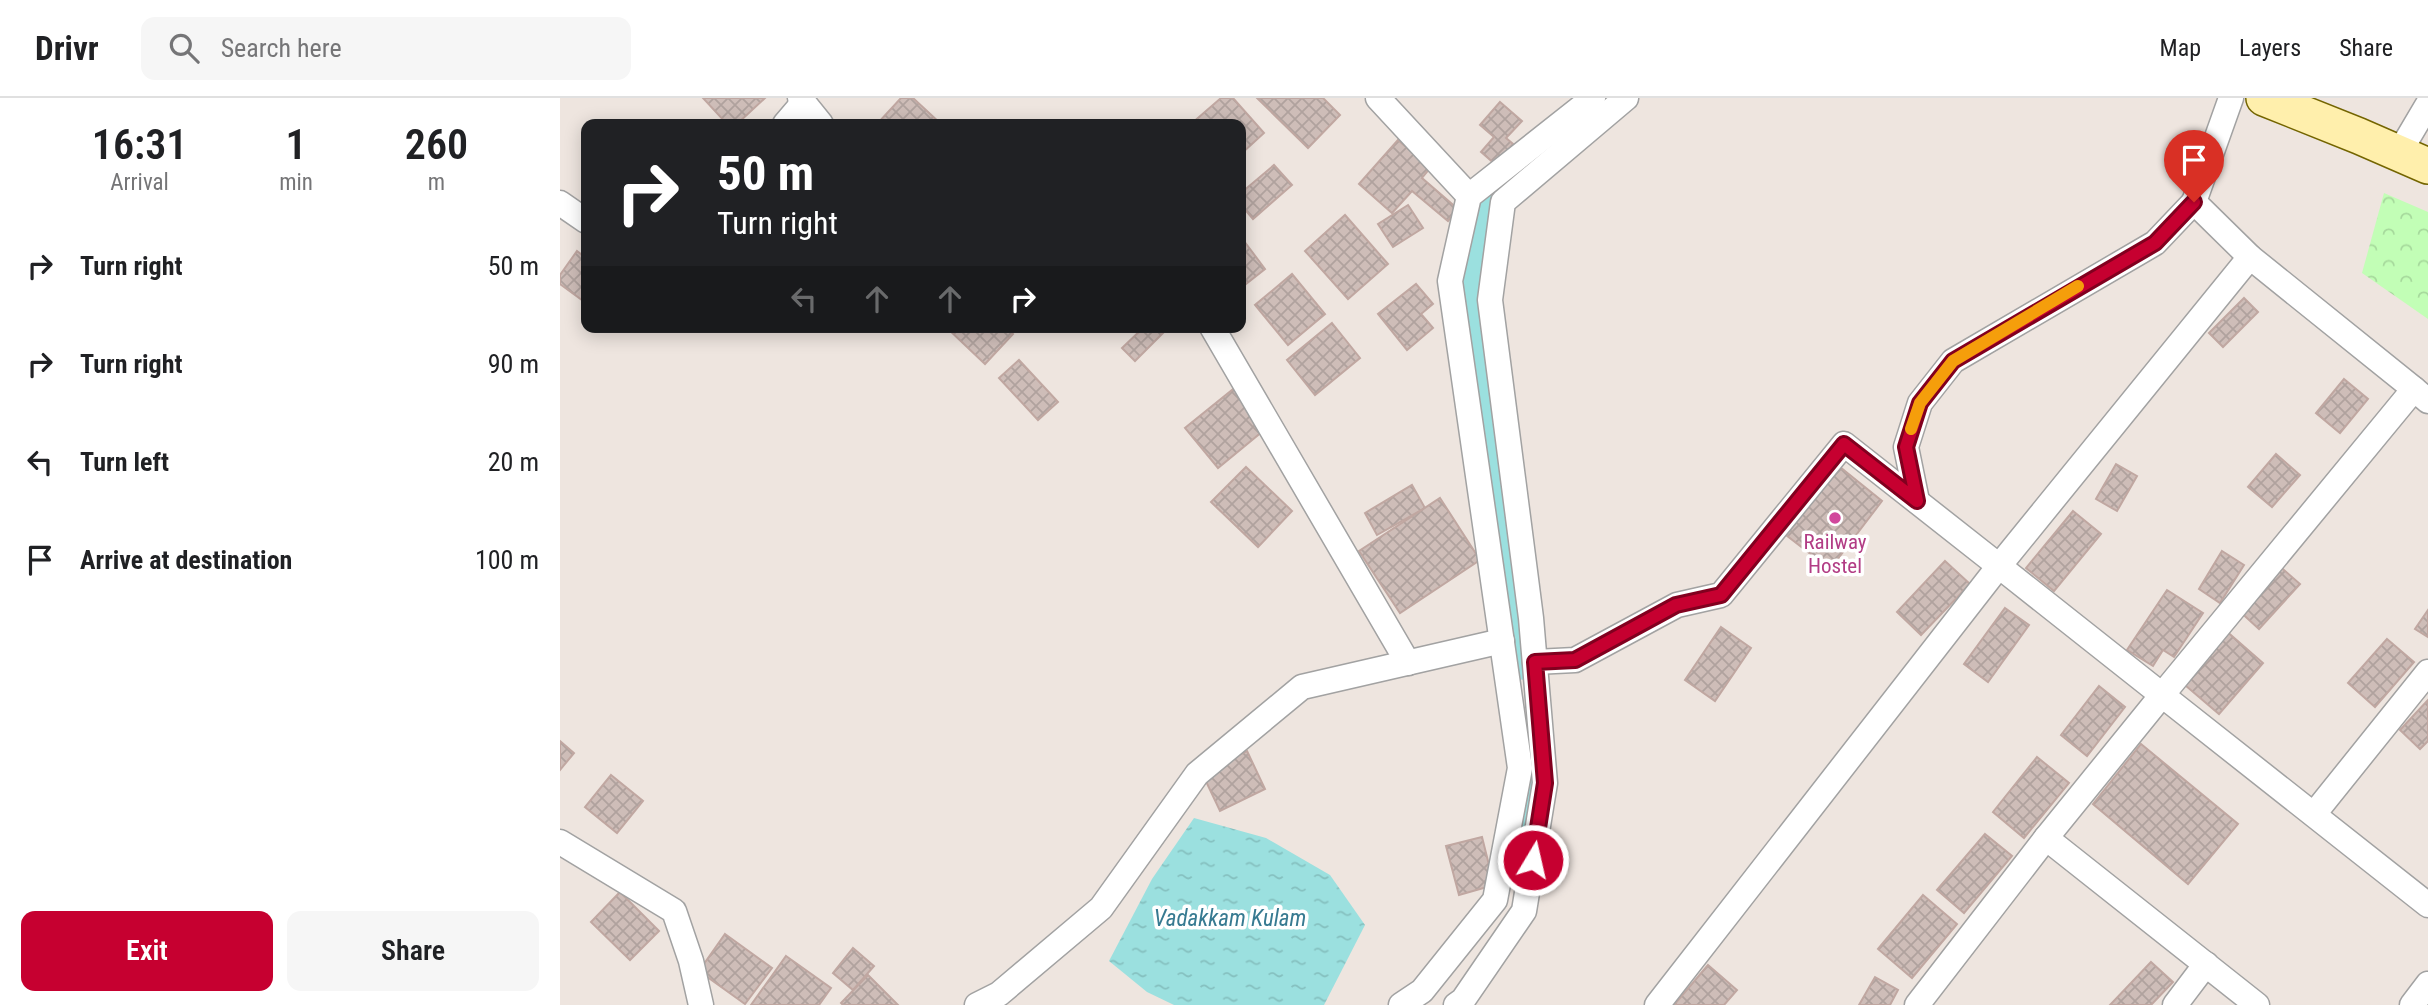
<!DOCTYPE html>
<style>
:root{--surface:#fff;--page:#f6f6f6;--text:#202124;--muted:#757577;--line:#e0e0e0;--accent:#c60030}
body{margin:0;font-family:"Roboto Condensed",sans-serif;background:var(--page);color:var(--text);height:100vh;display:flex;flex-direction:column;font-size:26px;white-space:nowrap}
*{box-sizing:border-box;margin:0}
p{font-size:23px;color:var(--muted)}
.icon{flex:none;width:38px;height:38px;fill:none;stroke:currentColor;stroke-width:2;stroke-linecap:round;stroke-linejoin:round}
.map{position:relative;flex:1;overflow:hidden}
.details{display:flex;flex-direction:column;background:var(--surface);width:560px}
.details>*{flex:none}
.top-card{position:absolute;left:21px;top:21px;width:665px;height:214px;border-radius:14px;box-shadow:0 4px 18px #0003;background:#202124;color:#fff;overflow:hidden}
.pin{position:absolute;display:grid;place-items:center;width:60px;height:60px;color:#fff;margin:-72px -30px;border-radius:50% 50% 50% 0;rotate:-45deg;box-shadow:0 0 7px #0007}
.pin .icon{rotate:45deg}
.me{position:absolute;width:77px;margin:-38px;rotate:9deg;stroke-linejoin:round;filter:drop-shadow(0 0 5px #0008)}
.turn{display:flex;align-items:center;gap:24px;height:147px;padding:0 21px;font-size:32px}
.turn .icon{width:91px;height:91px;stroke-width:2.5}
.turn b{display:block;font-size:49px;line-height:60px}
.lanes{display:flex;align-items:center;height:66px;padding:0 21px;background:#0003;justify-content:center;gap:35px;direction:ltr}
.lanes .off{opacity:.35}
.eta{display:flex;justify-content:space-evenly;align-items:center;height:119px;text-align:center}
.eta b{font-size:42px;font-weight:600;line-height:49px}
.action{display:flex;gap:14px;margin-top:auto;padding:14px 21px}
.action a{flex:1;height:80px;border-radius:14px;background:var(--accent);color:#fff;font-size:28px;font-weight:600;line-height:80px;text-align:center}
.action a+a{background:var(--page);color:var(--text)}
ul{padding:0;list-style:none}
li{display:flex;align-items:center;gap:21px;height:98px;padding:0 21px}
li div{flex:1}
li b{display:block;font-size:26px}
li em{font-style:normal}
header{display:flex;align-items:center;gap:42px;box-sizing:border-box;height:98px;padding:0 35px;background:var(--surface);border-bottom:2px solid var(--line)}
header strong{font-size:33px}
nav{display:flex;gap:38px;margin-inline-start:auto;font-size:24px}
.search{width:490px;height:63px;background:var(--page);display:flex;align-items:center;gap:18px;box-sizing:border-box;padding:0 24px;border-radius:14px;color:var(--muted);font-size:26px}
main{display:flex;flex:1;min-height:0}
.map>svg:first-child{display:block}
</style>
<header>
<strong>Drivr</strong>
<div class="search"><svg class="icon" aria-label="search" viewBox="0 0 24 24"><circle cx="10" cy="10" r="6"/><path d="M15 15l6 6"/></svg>Search here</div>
<nav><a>Map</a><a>Layers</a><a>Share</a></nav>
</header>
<main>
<section class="details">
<div class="eta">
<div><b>16:31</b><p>Arrival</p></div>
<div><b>1</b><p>min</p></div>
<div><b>260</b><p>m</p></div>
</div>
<ul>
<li><svg class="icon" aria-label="right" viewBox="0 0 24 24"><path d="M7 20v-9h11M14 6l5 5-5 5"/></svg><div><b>Turn right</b></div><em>50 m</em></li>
<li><svg class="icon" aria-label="right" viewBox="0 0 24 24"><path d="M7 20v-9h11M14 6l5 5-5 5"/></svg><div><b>Turn right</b></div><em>90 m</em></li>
<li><svg class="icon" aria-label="left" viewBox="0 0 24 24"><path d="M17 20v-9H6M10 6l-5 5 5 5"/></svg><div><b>Turn left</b></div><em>20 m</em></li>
<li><svg class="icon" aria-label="arrive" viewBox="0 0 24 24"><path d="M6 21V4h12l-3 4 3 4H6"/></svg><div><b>Arrive at destination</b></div><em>100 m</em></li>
</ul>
<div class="action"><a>Exit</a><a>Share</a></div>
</section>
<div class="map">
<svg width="1868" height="907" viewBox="0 0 1868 907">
<defs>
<pattern id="park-crowns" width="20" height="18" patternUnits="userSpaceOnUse" patternTransform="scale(1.75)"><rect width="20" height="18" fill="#c2feb6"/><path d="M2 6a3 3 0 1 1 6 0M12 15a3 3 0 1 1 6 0" fill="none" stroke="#a6d99c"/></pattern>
<pattern id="water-ripples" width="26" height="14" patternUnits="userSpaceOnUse" patternTransform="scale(1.75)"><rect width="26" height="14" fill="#9be0df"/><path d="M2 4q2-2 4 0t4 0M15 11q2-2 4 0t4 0" fill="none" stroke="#85c0bf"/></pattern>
<pattern id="building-cross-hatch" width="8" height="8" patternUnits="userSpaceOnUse" patternTransform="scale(1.75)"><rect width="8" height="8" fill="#cebdb8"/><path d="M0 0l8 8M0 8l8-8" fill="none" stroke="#b0a29e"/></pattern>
</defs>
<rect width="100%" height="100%" fill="#eee5df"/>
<path fill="url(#park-crowns)" d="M 1824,95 L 1868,114 L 1868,221 L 1802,175 Z"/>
<path fill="url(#water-ripples)" d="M 634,720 L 706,740 L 770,777 L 805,827 L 764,907 L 614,907 L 587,894 L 549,863 L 592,781 Z"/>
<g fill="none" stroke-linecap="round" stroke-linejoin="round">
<g stroke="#9be0df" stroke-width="32">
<path d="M 919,106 L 903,187 L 964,566"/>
<path d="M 954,763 L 974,668 L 971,635"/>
</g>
</g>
<g fill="url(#building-cross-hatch)" stroke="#c0a7a1" stroke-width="2">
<path d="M 143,0 L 205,0 L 177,26 L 167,26 Z"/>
<path d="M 341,0 L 353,0 L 381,26 L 317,26 Z"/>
<path d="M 661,0 L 673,0 L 704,35 L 681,56 L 681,26 L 631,26 Z"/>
<path d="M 697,0 L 763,0 L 780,17 L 748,50 Z"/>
<path d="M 940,4 L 962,23 L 946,40 L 953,46 L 936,67 L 921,54 L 934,39 L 920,27 Z"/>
<path d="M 838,42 L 870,70 L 862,80 L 898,111 L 888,123 L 852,93 L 832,115 L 799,86 Z"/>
<path d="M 714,67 L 732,87 L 693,121 L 681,107 L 681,95 Z"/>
<path d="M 848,107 L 863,130 L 833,149 L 818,126 Z"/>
<path d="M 785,117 L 828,166 L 788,201 L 745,153 Z"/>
<path d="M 681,139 L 705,171 L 681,190 Z"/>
<path d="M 17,153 L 26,160 L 26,205 L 0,186 L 0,177 Z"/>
<path d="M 732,176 L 765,216 L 728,247 L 695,207 Z"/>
<path d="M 856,186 L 873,206 L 861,216 L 873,230 L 847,252 L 818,216 Z"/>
<path d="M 1684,200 L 1698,214 L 1663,249 L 1649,235 Z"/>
<path d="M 772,225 L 800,260 L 755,297 L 727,262 Z"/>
<path d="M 386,229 L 446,229 L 453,236 L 425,266 Z"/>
<path d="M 584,229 L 609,229 L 575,263 L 562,250 Z"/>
<path d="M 459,262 L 498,304 L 478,322 L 439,280 Z"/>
<path d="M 1784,281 L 1808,301 L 1780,335 L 1756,315 Z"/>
<path d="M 677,288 L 709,328 L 658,370 L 625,330 Z"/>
<path d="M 1716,356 L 1740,377 L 1712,409 L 1688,389 Z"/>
<path d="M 1556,366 L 1577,378 L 1557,413 L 1536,401 Z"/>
<path d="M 686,369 L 732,413 L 698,449 L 651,404 Z"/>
<path d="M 1280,369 L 1322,403 L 1270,471 L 1226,437 Z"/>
<path d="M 852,387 L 865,410 L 817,437 L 805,415 Z"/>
<path d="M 880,400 L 920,462 L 840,515 L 799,453 Z"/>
<path d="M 1513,413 L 1541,436 L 1494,493 L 1466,470 Z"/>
<path d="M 1662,453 L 1684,467 L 1660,505 L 1639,491 Z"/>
<path d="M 1385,463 L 1410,486 L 1361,537 L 1337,514 Z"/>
<path d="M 1716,465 L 1740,486 L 1699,531 L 1676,510 Z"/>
<path d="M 1607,492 L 1643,515 L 1614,559 L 1603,552 L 1593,568 L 1567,552 Z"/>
<path d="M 1445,510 L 1469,527 L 1428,584 L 1404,566 Z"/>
<path d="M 1868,512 L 1868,539 L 1855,531 Z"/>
<path d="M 1161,529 L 1191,550 L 1155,603 L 1125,582 Z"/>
<path d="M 1664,531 L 1703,565 L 1659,616 L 1619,582 Z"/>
<path d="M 1827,541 L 1854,564 L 1815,609 L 1788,585 Z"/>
<path d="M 1539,588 L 1565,609 L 1527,658 L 1501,637 Z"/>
<path d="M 1868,602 L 1868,643 L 1860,651 L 1840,632 Z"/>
<path d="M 0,643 L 14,655 L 0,672 Z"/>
<path d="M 1581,646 L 1678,726 L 1628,786 L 1533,706 Z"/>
<path d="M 687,653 L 705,691 L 660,713 L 642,675 Z"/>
<path d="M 1477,659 L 1509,685 L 1464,740 L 1433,714 Z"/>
<path d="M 51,677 L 83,703 L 57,735 L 25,709 Z"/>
<path d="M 1425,736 L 1452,758 L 1404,815 L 1377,792 Z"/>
<path d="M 922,739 L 934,787 L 899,797 L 886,748 Z"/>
<path d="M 60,794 L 99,833 L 70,862 L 31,824 Z"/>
<path d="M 1363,797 L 1397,826 L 1352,880 L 1318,851 Z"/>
<path d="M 165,836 L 212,870 L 185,906 L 139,873 Z"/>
<path d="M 293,850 L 314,868 L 293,892 L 273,875 Z"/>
<path d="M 226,858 L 271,890 L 259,907 L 191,907 Z"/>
<path d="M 1591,864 L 1613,884 L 1591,907 L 1550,907 Z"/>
<path d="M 1148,867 L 1177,892 L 1164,907 L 1114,907 Z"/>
<path d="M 308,877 L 338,907 L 283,907 L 281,905 Z"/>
<path d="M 1315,879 L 1338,892 L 1330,907 L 1299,907 Z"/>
</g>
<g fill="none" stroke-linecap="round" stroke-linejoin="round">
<g stroke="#a2a2a2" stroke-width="27">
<g id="street">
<path d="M 240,0 L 261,26"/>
<path d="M 818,0 L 909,98"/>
<path d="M 1671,0 L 1634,104 L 1690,159"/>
<path d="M 225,26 L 243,5"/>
<path d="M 1839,55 L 1868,6"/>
<path d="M 0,105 L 26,123"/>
<path d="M 652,229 L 848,565"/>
<path d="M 1868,303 L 1854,291 L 1602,597 L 1868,807"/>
<path d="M 1357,403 L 1346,349 L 1360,305 L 1393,263 L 1595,145 L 1634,104"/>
<path d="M 975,564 L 1015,562 L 1117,507 L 1161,497 L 1284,346 L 1439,468 L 1690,159 L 1854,291"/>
<path d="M 1754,716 L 1868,574"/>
<path d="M 1486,740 L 1697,907"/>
<path d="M 0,744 L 114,813 L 131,863 L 141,907"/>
<path d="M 417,907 L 439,896 L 541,810 L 637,676 L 742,589 L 942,543"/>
<path d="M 841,907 L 862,893 L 935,802 L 960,670 L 890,183 L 909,98 L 1033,0"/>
<path d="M 896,907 L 903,902 L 964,813 L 985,685 L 971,520 L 930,202 L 943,104 L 1066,0"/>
<path d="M 1097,907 L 1439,468 L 1602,597 L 1486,740 L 1357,907"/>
<path d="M 1615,907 L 1646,866"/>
<path d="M 1852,907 L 1868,886"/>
</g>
</g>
<g stroke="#746500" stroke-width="38">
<path id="secondary" d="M 1704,0 L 1799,38 L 1868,68"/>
</g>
<use href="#street" stroke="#fff" stroke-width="24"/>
<use href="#secondary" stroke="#ffefac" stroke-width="35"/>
</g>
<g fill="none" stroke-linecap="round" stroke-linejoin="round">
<g stroke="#81001f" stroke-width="18">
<path id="route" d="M 973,762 L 985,685 L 975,564 L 1015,562 L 1116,507 L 1161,497 L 1284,346 L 1357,403 L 1346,349 L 1360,305 L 1393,263 L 1595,145 L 1634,104"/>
</g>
<use href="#route" stroke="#c60030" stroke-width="12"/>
<path stroke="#f59e0b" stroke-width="12" d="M 1351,331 L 1360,305 L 1393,263 L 1518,188"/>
</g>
<circle fill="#d1479c" stroke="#fff" stroke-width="2.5" cx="1275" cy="420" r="7"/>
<g text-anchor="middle" stroke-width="7" stroke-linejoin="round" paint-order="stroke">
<g font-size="21" fill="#b23c85" stroke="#fff">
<text x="1275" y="451">Railway<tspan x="1275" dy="24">Hostel</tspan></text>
</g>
<g font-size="23" font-style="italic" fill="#377a91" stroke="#fff">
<text x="670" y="828">Vadakkam Kulam</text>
</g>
</g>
</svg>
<div class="pin" style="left:1634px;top:104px;background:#d93025"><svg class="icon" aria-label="arrive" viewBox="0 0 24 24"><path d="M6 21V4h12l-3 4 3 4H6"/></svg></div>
<svg class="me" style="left:973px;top:762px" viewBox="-20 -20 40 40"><circle r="17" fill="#c60030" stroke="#fff" stroke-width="3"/><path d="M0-11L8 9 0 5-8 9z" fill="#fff"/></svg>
<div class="top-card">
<div class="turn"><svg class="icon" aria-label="right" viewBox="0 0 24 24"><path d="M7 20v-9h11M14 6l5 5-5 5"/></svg><div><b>50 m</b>Turn right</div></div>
<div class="lanes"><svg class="icon off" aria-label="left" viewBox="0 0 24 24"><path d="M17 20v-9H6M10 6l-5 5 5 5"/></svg><svg class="icon off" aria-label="ahead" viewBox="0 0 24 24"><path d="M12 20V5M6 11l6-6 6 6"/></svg><svg class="icon off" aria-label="ahead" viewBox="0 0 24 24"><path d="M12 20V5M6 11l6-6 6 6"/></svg><svg class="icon" aria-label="right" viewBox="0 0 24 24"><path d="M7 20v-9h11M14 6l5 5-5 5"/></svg></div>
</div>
</div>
</main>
